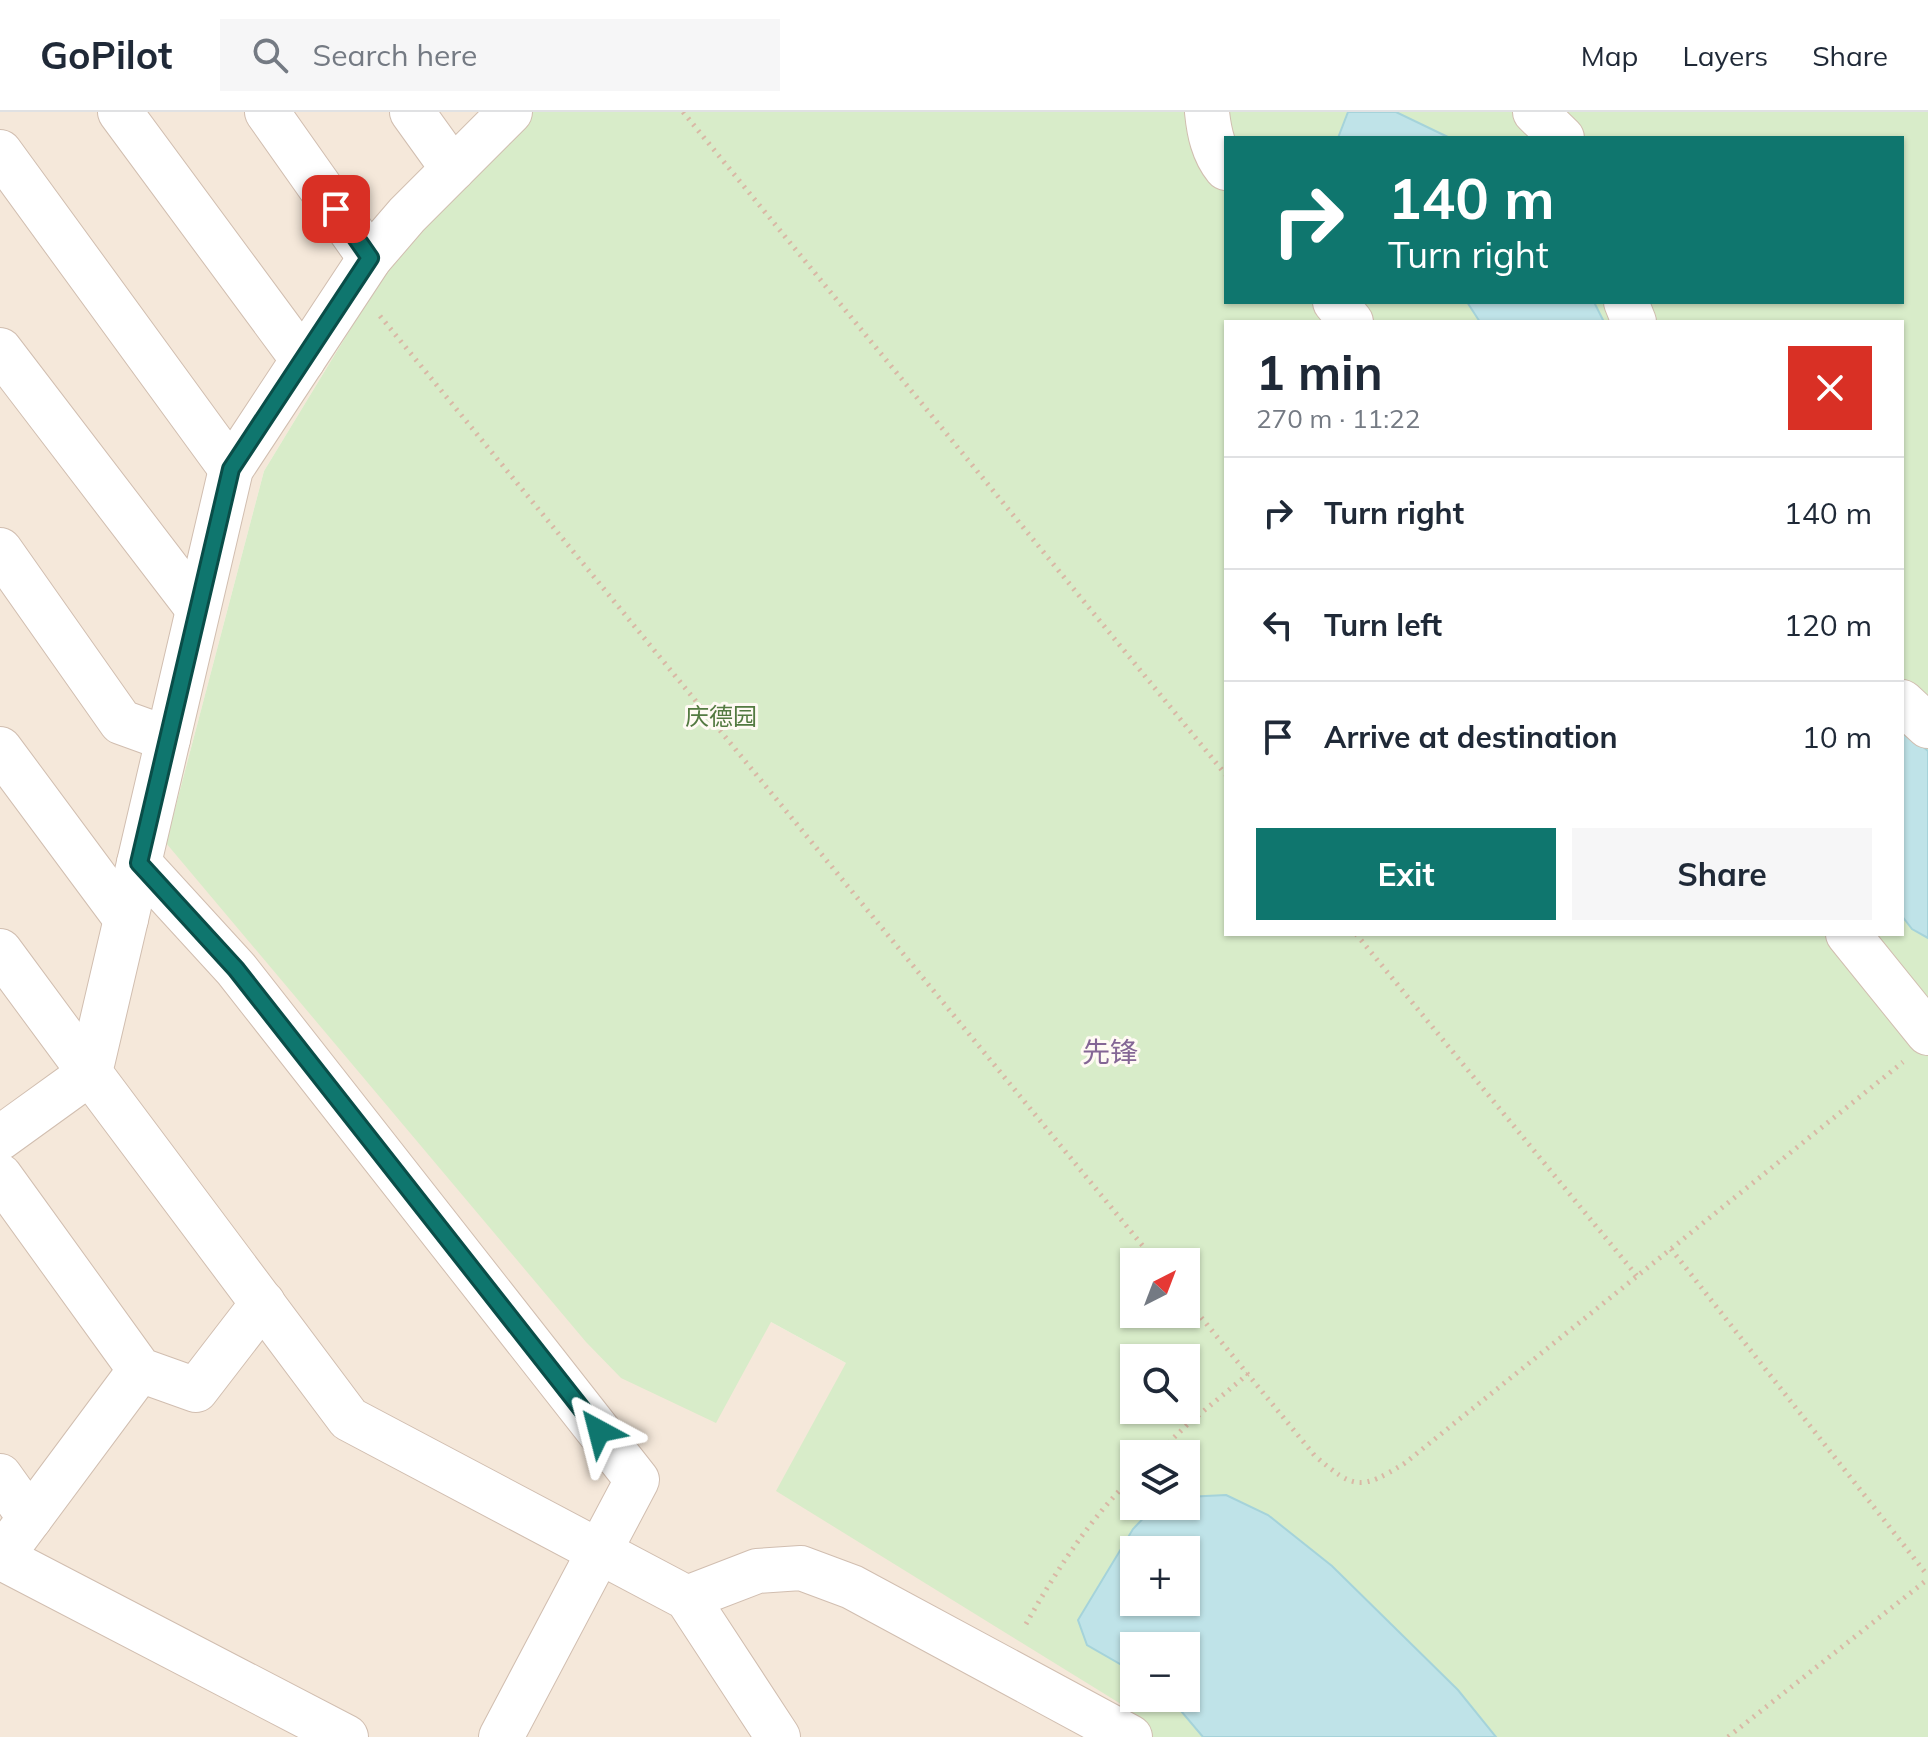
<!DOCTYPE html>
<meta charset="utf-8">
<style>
:root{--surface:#fff;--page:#f6f6f7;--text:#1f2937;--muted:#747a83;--line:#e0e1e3;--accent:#0f766e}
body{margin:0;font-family:Mulish,"Noto Sans SC",sans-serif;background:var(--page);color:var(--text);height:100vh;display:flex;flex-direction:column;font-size:30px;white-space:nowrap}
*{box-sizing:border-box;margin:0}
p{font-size:26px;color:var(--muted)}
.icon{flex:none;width:44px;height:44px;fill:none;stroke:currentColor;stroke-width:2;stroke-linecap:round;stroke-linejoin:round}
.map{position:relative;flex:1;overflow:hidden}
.side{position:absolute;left:1224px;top:208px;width:680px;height:616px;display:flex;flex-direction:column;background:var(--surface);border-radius:0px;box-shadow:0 2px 6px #0004}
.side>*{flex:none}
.top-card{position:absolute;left:1224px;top:24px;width:680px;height:168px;border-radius:0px;box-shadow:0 2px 6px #0004;background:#0f766e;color:#fff;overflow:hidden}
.needle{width:52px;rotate:42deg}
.tools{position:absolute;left:1120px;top:1136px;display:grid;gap:16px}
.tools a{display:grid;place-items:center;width:80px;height:80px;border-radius:0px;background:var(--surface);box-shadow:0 2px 6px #0004;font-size:40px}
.pin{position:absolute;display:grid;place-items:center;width:68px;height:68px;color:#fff;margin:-34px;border-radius:16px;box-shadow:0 4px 12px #0006}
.me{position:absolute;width:88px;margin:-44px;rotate:322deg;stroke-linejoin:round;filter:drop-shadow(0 0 6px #0008)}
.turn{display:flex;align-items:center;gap:28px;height:168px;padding:0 32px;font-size:36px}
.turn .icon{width:104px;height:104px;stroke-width:2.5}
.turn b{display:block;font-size:56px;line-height:68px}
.round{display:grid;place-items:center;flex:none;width:84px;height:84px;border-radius:0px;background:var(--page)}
.summary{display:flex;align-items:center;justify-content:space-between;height:136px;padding:0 32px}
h1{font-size:48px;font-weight:700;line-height:60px}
.primary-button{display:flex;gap:16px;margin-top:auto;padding:16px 32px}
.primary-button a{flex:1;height:92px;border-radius:0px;background:var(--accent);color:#fff;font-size:32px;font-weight:700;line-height:92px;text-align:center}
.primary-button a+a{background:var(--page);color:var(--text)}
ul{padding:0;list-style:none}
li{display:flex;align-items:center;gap:24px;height:112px;padding:0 32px;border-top:2px solid var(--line)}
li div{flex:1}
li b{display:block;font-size:30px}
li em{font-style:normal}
header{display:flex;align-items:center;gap:48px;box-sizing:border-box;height:112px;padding:0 40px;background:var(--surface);border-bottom:2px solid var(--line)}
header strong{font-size:38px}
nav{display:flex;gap:44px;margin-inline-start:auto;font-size:28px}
.search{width:560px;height:72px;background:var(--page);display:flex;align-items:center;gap:20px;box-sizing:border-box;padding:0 28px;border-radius:0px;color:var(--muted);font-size:30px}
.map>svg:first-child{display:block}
</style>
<header>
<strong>GoPilot</strong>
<div class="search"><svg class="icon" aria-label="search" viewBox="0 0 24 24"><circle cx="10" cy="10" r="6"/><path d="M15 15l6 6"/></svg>Search here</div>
<nav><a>Map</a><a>Layers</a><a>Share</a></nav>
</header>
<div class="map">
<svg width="1928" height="1625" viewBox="0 0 1928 1625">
<rect width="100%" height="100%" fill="#fdf6ec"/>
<path fill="#f5e8da" d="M 0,0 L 531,0 L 385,160 L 264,359 L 166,731 L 771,1210 L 846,1251 L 1129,1597 L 1149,1625 L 0,1625 Z"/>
<path fill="#d8ecc9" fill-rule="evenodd" d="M 531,0 L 1928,0 L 1928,1625 L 1149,1625 L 1129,1597 L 776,1379 L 846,1251 L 771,1210 L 716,1311 L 621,1266 L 586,1230 L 166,731 L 264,359 L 385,160 ZM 1226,26 L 1902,26 L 1902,190 L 1226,190 ZM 1226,210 L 1902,210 L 1902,822 L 1226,822 ZM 1134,1150 L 1186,1150 L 1186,1202 L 1134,1202 ZM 1134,1246 L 1186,1246 L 1186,1298 L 1134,1298 ZM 1134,1342 L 1186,1342 L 1186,1394 L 1134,1394 ZM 1134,1438 L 1186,1438 L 1186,1490 L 1134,1490 ZM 1134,1534 L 1186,1534 L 1186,1586 L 1134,1586 Z"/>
<g fill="#bfe3e8" stroke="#a5d3da" stroke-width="2" fill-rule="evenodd">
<path d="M 1348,0 L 1396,0 L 1450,26 L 1338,26 Z"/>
<path d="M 1467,190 L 1594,190 L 1604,210 L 1480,210 Z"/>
<path d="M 1902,617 L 1928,639 L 1928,826 L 1912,817 L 1902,804 Z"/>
<path d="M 1226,1383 L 1268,1403 L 1332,1454 L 1458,1578 L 1496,1625 L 1203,1625 L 1170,1586 L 1186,1586 L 1186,1534 L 1134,1534 L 1134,1560 L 1087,1533 L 1078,1508 L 1133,1417 L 1155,1394 L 1186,1394 L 1186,1385 ZM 1134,1438 L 1186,1438 L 1186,1490 L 1134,1490 Z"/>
</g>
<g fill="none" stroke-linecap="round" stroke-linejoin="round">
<g stroke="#d1beb0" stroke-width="46">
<g id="minor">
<path d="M 120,0 L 303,248"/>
<path d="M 267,0 L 370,146"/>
<path d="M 412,0 L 453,57"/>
<path d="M 510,0 L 407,103 L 370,146 L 231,357 L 90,961 L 349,1307 L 687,1486 L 778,1625"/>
<path d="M 1207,0 C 1209,20 1213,40 1226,56"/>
<path d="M 1535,0 L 1562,26"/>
<path d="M 0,40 L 231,357"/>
<path d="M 1335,190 L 1351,210"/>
<path d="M 1626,190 L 1634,210"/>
<path d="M 0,238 L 198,497"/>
<path d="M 0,438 L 121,610 L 168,627"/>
<path d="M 1902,590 L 1928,614"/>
<path d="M 0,637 L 126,807"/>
<path d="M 139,751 L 236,857 L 637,1368 L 501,1625"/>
<path d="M 1848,822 L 1928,921"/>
<path d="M 0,839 L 90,961 L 0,1026"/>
<path d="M 0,1064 L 140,1258 L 196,1278 L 263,1191"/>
<path d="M 0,1364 L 30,1406"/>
<path d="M 0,1445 L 346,1625"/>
<path d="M 1,1445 L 140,1258"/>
<path d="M 687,1486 L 757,1459 L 801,1456 L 852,1475 L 1130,1625"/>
</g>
</g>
<g stroke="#d9b8a5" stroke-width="5" stroke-dasharray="2 6" stroke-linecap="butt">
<path d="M 683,0 L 1226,663"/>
<path d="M 380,204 L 1156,1150"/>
<path d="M 1356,822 L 1637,1164"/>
<path d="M 1671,1137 L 1928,1464"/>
<path d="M 1186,1187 L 1315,1344 C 1354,1377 1360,1379 1405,1351 L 1903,950"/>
<path d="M 1157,1342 L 1188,1312 L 1248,1262"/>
<path d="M 1026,1512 C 1056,1459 1090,1406 1134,1364"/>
<path d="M 1728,1625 L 1928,1467"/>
</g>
<use href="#minor" stroke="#fff" stroke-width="44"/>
</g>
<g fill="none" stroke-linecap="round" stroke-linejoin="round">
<g stroke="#0a4d48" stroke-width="20">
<path id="route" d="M 336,97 L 370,146 L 231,357 L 139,751 L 236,857 L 599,1319"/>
</g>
<use href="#route" stroke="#0f766e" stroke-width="14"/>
</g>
<g text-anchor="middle" stroke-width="6" stroke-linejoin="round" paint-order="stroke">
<g font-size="24" fill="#537a41" stroke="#fffaf3">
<text x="721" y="613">庆德园</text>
</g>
<g font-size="28" fill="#846695" stroke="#fffaf3">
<text x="1110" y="950">先锋</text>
</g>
</g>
</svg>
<div class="tools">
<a><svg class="needle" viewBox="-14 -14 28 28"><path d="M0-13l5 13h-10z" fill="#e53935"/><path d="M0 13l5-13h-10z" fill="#747a83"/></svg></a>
<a><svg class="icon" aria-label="search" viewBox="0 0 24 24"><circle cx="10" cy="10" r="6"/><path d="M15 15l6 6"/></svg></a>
<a><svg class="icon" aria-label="layers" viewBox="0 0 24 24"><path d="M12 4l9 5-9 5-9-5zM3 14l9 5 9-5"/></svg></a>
<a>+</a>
<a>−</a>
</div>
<div class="pin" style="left:336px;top:97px;background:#d93025"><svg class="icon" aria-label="arrive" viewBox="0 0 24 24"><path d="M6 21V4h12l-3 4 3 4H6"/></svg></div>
<svg class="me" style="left:599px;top:1319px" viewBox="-20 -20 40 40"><path d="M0-17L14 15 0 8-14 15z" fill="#0f766e" stroke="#fff" stroke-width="4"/></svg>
<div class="top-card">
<div class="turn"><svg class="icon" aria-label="right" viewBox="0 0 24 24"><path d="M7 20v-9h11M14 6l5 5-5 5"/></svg><div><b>140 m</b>Turn right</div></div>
</div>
<section class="side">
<div class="summary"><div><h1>1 min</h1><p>270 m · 11:22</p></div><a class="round" style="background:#d93025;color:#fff"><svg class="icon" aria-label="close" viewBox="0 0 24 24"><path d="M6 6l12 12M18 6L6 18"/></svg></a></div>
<ul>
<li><svg class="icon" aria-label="right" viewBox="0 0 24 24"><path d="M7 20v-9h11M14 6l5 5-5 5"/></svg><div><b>Turn right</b></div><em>140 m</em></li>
<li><svg class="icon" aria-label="left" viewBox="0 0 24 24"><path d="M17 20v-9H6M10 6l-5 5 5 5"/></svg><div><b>Turn left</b></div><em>120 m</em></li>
<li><svg class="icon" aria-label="arrive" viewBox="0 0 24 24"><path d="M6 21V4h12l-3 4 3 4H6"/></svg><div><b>Arrive at destination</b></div><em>10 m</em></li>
</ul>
<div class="primary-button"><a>Exit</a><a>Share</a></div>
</section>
</div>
